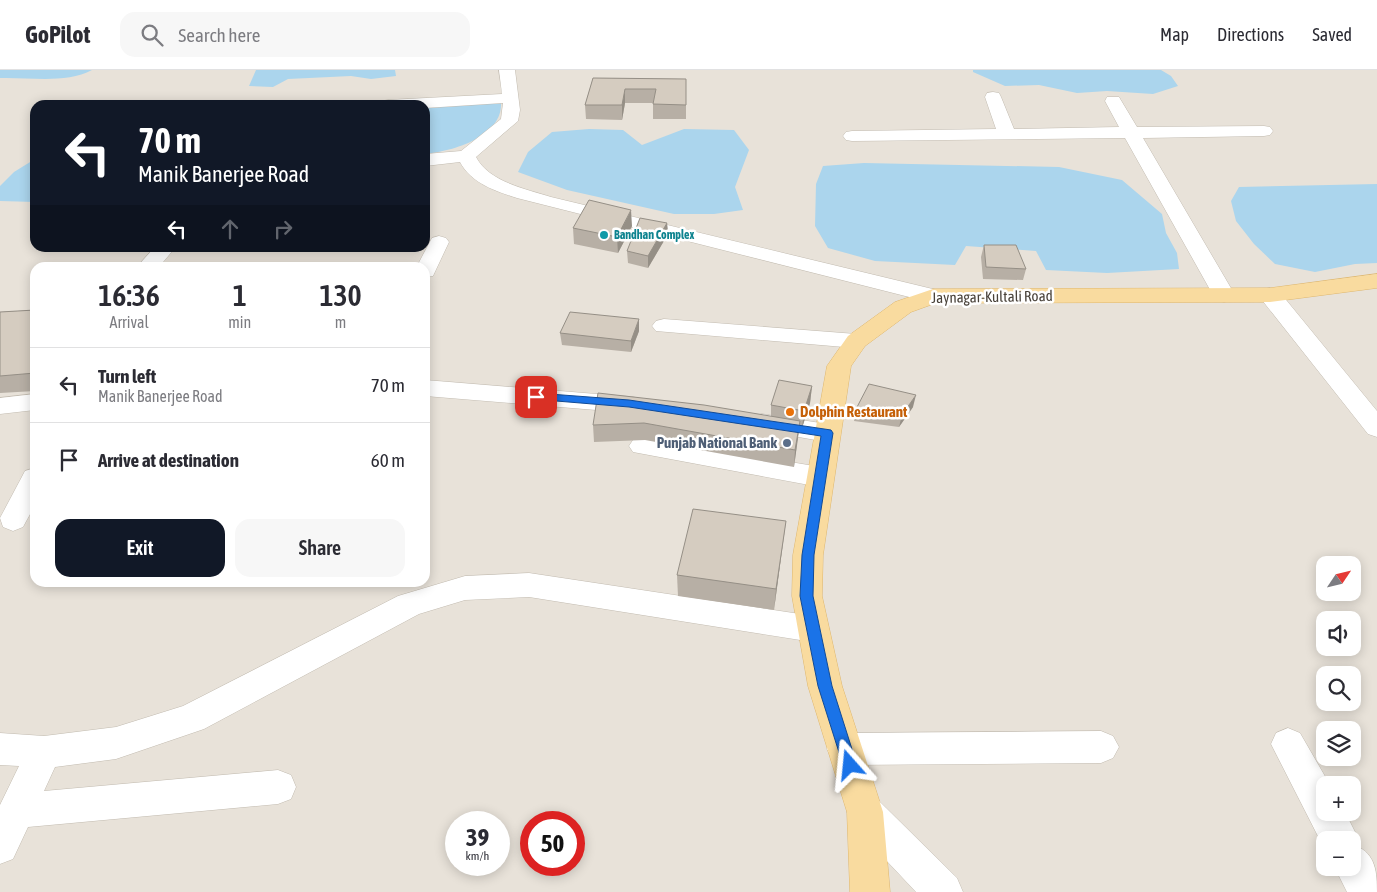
<!DOCTYPE html>
<meta charset="utf-8">
<style>
:root{--surface:#fff;--page:#f7f7f7;--text:#2b2b33;--muted:#7c7c81;--line:#e1e1e2;--accent:#111827}
body{margin:0;font-family:"Asap Condensed",sans-serif;background:var(--page);color:var(--text);height:100vh;display:flex;flex-direction:column;font-size:19px;white-space:nowrap}
*{box-sizing:border-box;margin:0}
p{font-size:16px;color:var(--muted)}
.icon{flex:none;width:28px;height:28px;fill:none;stroke:currentColor;stroke-width:2;stroke-linecap:round;stroke-linejoin:round}
.map{position:relative;flex:1;overflow:hidden}
.details{position:absolute;left:30px;top:192px;width:400px;height:325px;display:flex;flex-direction:column;background:var(--surface);border-radius:15px;box-shadow:0 2px 12px #0003}
.details>*{flex:none}
.top-card{position:absolute;left:30px;top:30px;width:400px;height:152px;border-radius:15px;box-shadow:0 2px 12px #0003;background:#111827;color:#fff;overflow:hidden}
.needle{width:32px;rotate:55deg}
.fabs{position:absolute;left:1316px;top:486px;display:grid;gap:10px}
.fabs a{display:grid;place-items:center;width:45px;height:45px;border-radius:10px;background:var(--surface);box-shadow:0 2px 12px #0003;font-size:25px}
.speed{position:absolute;left:445px;top:741px;display:flex;gap:10px;font-size:25px;font-weight:700;text-align:center}
.speed>*{display:grid;place-content:center;width:65px;height:65px;border-radius:50%;background:var(--surface);box-shadow:0 2px 12px #0003;line-height:1}
.speed small{font-size:12px;font-weight:400}
.speed .limit{border:8px solid #d22;background:#fff;color:#111}
.pin{position:absolute;display:grid;place-items:center;width:42px;height:42px;color:#fff;margin:-21px;border-radius:10px;box-shadow:0 2px 8px #0006}
.me{position:absolute;width:55px;margin:-28px;rotate:342deg;stroke-linejoin:round;filter:drop-shadow(0 0 4px #0008)}
.turn{display:flex;align-items:center;gap:18px;height:105px;padding:0 25px;font-size:22px}
.turn .icon{width:65px;height:65px;stroke-width:2.5}
.turn b{display:block;font-size:35px;line-height:42px}
.lanes{display:flex;align-items:center;height:48px;padding:0 25px;background:#0003;justify-content:center;gap:25px;direction:ltr}
.lanes .off{opacity:.35}
.eta{display:flex;justify-content:space-evenly;align-items:center;height:85px;text-align:center}
.eta b{font-size:30px;font-weight:600;line-height:35px}
.primary-button{display:flex;gap:10px;margin-top:auto;padding:10px 25px}
.primary-button a{flex:1;height:58px;border-radius:15px;background:var(--accent);color:#fff;font-size:20px;font-weight:600;line-height:58px;text-align:center}
.primary-button a+a{background:var(--page);color:var(--text)}
ul{padding:0;list-style:none}
li{display:flex;align-items:center;gap:15px;height:75px;padding:0 25px;border-top:1px solid var(--line)}
li div{flex:1}
li b{display:block;font-size:19px}
li em{font-style:normal}
header{display:flex;align-items:center;gap:30px;box-sizing:border-box;height:70px;padding:0 25px;background:var(--surface);border-bottom:1px solid var(--line)}
header strong{font-size:24px}
nav{display:flex;gap:28px;margin-inline-start:auto;font-size:18px}
.search{width:350px;height:45px;background:var(--page);display:flex;align-items:center;gap:12px;box-sizing:border-box;padding:0 18px;border-radius:15px;color:var(--muted);font-size:19px}
.map>svg:first-child{display:block}
</style>
<header>
<strong>GoPilot</strong>
<div class="search"><svg class="icon" aria-label="search" viewBox="0 0 24 24"><circle cx="10" cy="10" r="6"/><path d="M15 15l6 6"/></svg>Search here</div>
<nav><a>Map</a><a>Directions</a><a>Saved</a></nav>
</header>
<div class="map">
<svg width="1377" height="822" viewBox="0 0 1377 822">
<rect width="100%" height="100%" fill="#f4f1ea"/>
<path fill="#e8e2d9" fill-rule="evenodd" d="M 0,0 L 1377,0 L 1377,822 L 0,822 ZM 35,35 L 425,35 L 425,178 L 35,178 ZM 35,198 L 425,198 L 425,512 L 35,512 ZM 1325,495 L 1352,495 L 1352,522 L 1325,522 ZM 1325,550 L 1352,550 L 1352,578 L 1325,578 ZM 1325,605 L 1352,605 L 1352,632 L 1325,632 ZM 1325,660 L 1352,660 L 1352,688 L 1325,688 ZM 1325,715 L 1352,715 L 1352,742 L 1325,742 ZM 456,752 L 499,752 L 499,795 L 456,795 ZM 531,752 L 574,752 L 574,795 L 531,795 ZM 1325,770 L 1352,770 L 1352,798 L 1325,798 Z"/>
<g fill="#abd5ed">
<path d="M 0,0 L 92,0 C 66,14 29,7 0,8 Z"/>
<path d="M 256,0 L 395,0 L 396,6 L 371,9 L 351,6 L 288,9 L 273,17 L 249,16 Z"/>
<path d="M 973,0 L 1161,0 L 1171,6 L 1178,16 L 1153,24 L 1107,21 L 1077,23 L 1039,15 L 1005,16 L 973,2 Z"/>
<path d="M 501,32 C 503,67 453,81 425,84 L 425,37 Z"/>
<path d="M 589,59 L 623,60 L 642,75 L 684,59 L 734,60 L 749,80 L 735,117 L 743,140 L 714,144 L 674,144 L 567,120 L 518,102 L 528,82 L 552,62 Z"/>
<path d="M 35,89 L 35,132 L 0,131 L 0,116 L 14,102 Z"/>
<path d="M 864,93 L 1059,97 L 1122,110 L 1162,144 L 1166,163 L 1177,183 L 1179,199 L 1107,203 L 1046,200 L 1036,181 L 966,176 L 955,195 L 875,191 L 828,178 L 815,156 L 816,114 L 823,96 Z"/>
<path d="M 1377,114 L 1377,193 L 1355,194 L 1315,202 L 1275,194 L 1254,174 L 1236,151 L 1231,131 L 1239,117 Z"/>
</g>
<g fill="none" stroke-linecap="round" stroke-linejoin="round">
<g stroke="#c2bbb0" stroke-width="1">
<g id="minor">
<path d="M 499,0 L 515,0 L 520,40 L 518,51 L 476,87 C 489,112 526,119 551,127 L 941,221 L 944,226 L 941,231 L 933,233 L 517,128 C 495,121 471,113 460,92 L 425,96 L 425,84 L 461,81 L 501,49 L 503,33 L 425,38 L 425,35 L 380,35 L 382,31 L 388,30 L 502,24 Z"/>
<path d="M 993,22 L 999,23 L 1001,27 L 1014,59 L 1119,57 L 1105,31 L 1107,27 L 1119,27 L 1137,57 L 1264,56 L 1270,57 L 1273,61 L 1270,65 L 1264,66 L 1143,68 L 1235,225 L 1232,230 L 1224,232 L 1216,230 L 1213,225 L 1125,68 L 852,71 L 846,70 L 843,66 L 846,62 L 852,61 L 996,59 L 985,27 L 987,23 Z"/>
<path d="M 439,166 L 446,168 L 449,172 L 433,206 L 425,207 L 425,198 L 416,198 L 432,168 Z"/>
<path d="M 154,178 L 175,178 L 158,198 L 136,198 Z"/>
<path d="M 1270,218 L 1278,220 L 1377,341 L 1377,367 L 1368,364 L 1262,230 L 1259,225 L 1262,220 Z"/>
<path d="M 664,249 L 856,264 L 864,266 L 868,271 L 864,276 L 856,278 L 656,261 L 652,256 L 656,251 Z"/>
<path d="M 425,310 L 633,327 L 642,329 L 646,335 L 642,341 L 633,343 L 425,326 Z"/>
<path d="M 35,324 L 35,340 L 0,344 L 0,328 Z"/>
<path d="M 762,344 L 827,354 L 836,357 L 840,363 L 836,369 L 827,372 L 753,359 L 749,353 L 753,347 Z"/>
<path d="M 642,367 L 820,397 L 830,400 L 834,407 L 830,414 L 820,417 L 633,382 L 629,376 L 633,370 Z"/>
<path d="M 35,398 L 35,435 L 23,457 L 13,461 L 3,457 L 0,448 L 25,401 Z"/>
<path d="M 529,503 L 813,546 L 824,550 L 829,559 L 824,568 L 813,572 L 529,527 L 465,530 L 419,544 L 204,659 L 116,689 L 55,697 L 44,721 L 278,700 L 291,705 L 296,717 L 291,729 L 278,734 L 28,757 L 13,789 L 0,794 L 0,735 L 19,696 L 0,695 L 0,663 L 44,666 L 116,657 L 183,636 L 398,526 L 465,506 Z"/>
<path d="M 1288,658 L 1300,663 L 1330,715 L 1325,715 L 1325,742 L 1345,742 L 1359,770 L 1356,776 C 1376,784 1377,803 1377,822 L 1347,822 L 1335,798 L 1352,798 L 1352,770 L 1325,770 L 1325,780 L 1271,674 L 1276,663 Z"/>
<path d="M 1101,661 L 1113,666 L 1119,677 L 1113,688 L 1101,693 L 845,695 L 833,690 L 827,679 L 833,668 L 845,663 Z"/>
<path d="M 865,724 L 878,730 L 957,808 L 963,822 L 916,822 L 852,754 L 847,742 L 852,730 Z"/>
</g>
</g>
<g stroke="#deb76f" stroke-width="1">
<path id="major" d="M 1377,204 L 1377,218 L 1270,232 L 936,233 L 911,242 L 865,276 L 851,296 L 823,485 L 822,526 L 842,616 L 883,742 L 890,822 L 850,822 L 847,742 L 808,616 L 792,526 L 793,485 L 827,296 L 848,266 L 895,232 L 933,219 L 1270,218 Z"/>
</g>
<use href="#minor" fill="#fff" fill-rule="evenodd"/>
<use href="#major" fill="#f9db9f" fill-rule="evenodd"/>
</g>
<g fill="#b7afa5">
<path d="M 593,8 L 686,9 L 686,49 L 653,49 L 653,33 L 625,33 L 622,50 L 586,49 L 585,35 Z"/>
<path d="M 667,153 L 668,164 L 648,198 L 628,193 L 627,181 Z"/>
<path d="M 632,156 L 618,183 L 574,174 L 573,158 Z"/>
<path d="M 984,175 L 1026,199 L 1023,210 L 983,209 L 981,187 Z"/>
<path d="M 35,240 L 35,321 L 0,323 L 0,242 Z"/>
<path d="M 639,261 L 631,282 L 562,275 L 560,263 Z"/>
<path d="M 812,316 L 810,333 L 802,358 L 799,358 L 794,397 L 645,370 L 594,372 L 593,355 L 771,346 L 771,335 Z"/>
<path d="M 913,337 L 899,357 L 854,351 L 856,339 Z"/>
<path d="M 786,451 L 774,540 L 678,526 L 677,505 Z"/>
</g>
<g fill="#958f86">
<path d="M 625,19 L 625,33 L 622,50 L 622,35 Z"/>
<path d="M 631,140 L 632,156 L 618,183 L 617,167 Z"/>
<path d="M 667,153 L 668,164 L 648,198 L 648,186 Z"/>
<path d="M 639,249 L 639,261 L 631,282 L 631,271 Z"/>
<path d="M 812,316 L 810,333 L 802,358 L 804,341 Z"/>
<path d="M 916,325 L 913,337 L 899,357 L 902,345 Z"/>
<path d="M 800,351 L 798,368 L 794,397 L 795,380 Z"/>
<path d="M 786,451 L 783,472 L 774,540 L 776,519 Z"/>
</g>
<g fill="#d5ccc0" stroke="#958f86">
<path d="M 593,8 L 686,9 L 686,35 L 653,34 L 656,19 L 625,19 L 622,35 L 585,35 Z"/>
<path d="M 589,130 L 631,140 L 617,167 L 573,158 Z"/>
<path d="M 640,148 L 667,153 L 648,186 L 627,181 Z"/>
<path d="M 984,175 L 1016,175 L 1026,199 L 986,197 Z"/>
<path d="M 35,240 L 35,303 L 0,306 L 0,242 Z"/>
<path d="M 570,242 L 639,249 L 631,271 L 560,263 Z"/>
<path d="M 779,310 L 812,316 L 804,341 L 771,335 Z"/>
<path d="M 869,314 L 916,325 L 902,345 L 856,339 Z"/>
<path d="M 598,323 L 704,335 L 800,351 L 795,380 L 644,353 L 593,355 Z"/>
<path d="M 693,439 L 786,451 L 776,519 L 677,505 Z"/>
</g>
<path fill="#1a73e8" stroke="#114b97" d="M 536,323 L 629,330 L 831,360 L 833,363 L 814,485 L 813,526 L 832,616 L 857,695 L 855,700 L 850,701 L 845,700 L 843,695 L 818,616 L 800,526 L 802,485 L 821,366 L 629,337 L 532,329 L 531,327 L 532,324 Z"/>
<circle fill="#0f9aa8" stroke="#fff" stroke-width="2" cx="604" cy="165" r="5"/>
<circle fill="#e8710a" stroke="#fff" stroke-width="2" cx="790" cy="342" r="5"/>
<circle fill="#5c6f8a" stroke="#fff" stroke-width="2" cx="787" cy="373" r="5"/>
<g text-anchor="middle" stroke-width="5" stroke-linejoin="round" paint-order="stroke">
<g font-size="12" font-weight="bold" fill="#0d838f" stroke="#fff" text-anchor="start">
<text x="614" y="169">Bandhan Complex</text>
</g>
<g font-size="15" fill="#484139" stroke="#fff">
<text transform="translate(992 227) rotate(-1)" y="5">Jaynagar-Kultali Road</text>
</g>
<g font-size="15" font-weight="bold" fill="#c56008" stroke="#fff" text-anchor="start">
<text x="800" y="347">Dolphin Restaurant</text>
</g>
<g font-size="15" font-weight="bold" fill="#4e5e75" stroke="#fff" text-anchor="end">
<text x="777" y="378">Punjab National Bank</text>
</g>
</g>
</svg>
<div class="fabs">
<a><svg class="needle" viewBox="-14 -14 28 28"><path d="M0-13l5 13h-10z" fill="#e53935"/><path d="M0 13l5-13h-10z" fill="#7c7c81"/></svg></a>
<a><svg class="icon" aria-label="sound" viewBox="0 0 24 24"><path d="M4 9h4l5-4v14l-5-4H4zM17 9q2 3 0 6"/></svg></a>
<a><svg class="icon" aria-label="search" viewBox="0 0 24 24"><circle cx="10" cy="10" r="6"/><path d="M15 15l6 6"/></svg></a>
<a><svg class="icon" aria-label="layers" viewBox="0 0 24 24"><path d="M12 4l9 5-9 5-9-5zM3 14l9 5 9-5"/></svg></a>
<a>+</a>
<a>−</a>
</div>
<div class="speed"><div>39<small>km/h</small></div><div class="limit">50</div></div>
<div class="pin" style="left:536px;top:327px;background:#d93025"><svg class="icon" aria-label="arrive" viewBox="0 0 24 24"><path d="M6 21V4h12l-3 4 3 4H6"/></svg></div>
<svg class="me" style="left:850px;top:695px" viewBox="-20 -20 40 40"><path d="M0-17L14 15 0 8-14 15z" fill="#1a73e8" stroke="#fff" stroke-width="4"/></svg>
<div class="top-card">
<div class="turn"><svg class="icon" aria-label="left" viewBox="0 0 24 24"><path d="M17 20v-9H6M10 6l-5 5 5 5"/></svg><div><b>70 m</b>Manik Banerjee Road</div></div>
<div class="lanes"><svg class="icon" aria-label="left" viewBox="0 0 24 24"><path d="M17 20v-9H6M10 6l-5 5 5 5"/></svg><svg class="icon off" aria-label="ahead" viewBox="0 0 24 24"><path d="M12 20V5M6 11l6-6 6 6"/></svg><svg class="icon off" aria-label="right" viewBox="0 0 24 24"><path d="M7 20v-9h11M14 6l5 5-5 5"/></svg></div>
</div>
<section class="details">
<div class="eta">
<div><b>16:36</b><p>Arrival</p></div>
<div><b>1</b><p>min</p></div>
<div><b>130</b><p>m</p></div>
</div>
<ul>
<li><svg class="icon" aria-label="left" viewBox="0 0 24 24"><path d="M17 20v-9H6M10 6l-5 5 5 5"/></svg><div><b>Turn left</b><p>Manik Banerjee Road</p></div><em>70 m</em></li>
<li><svg class="icon" aria-label="arrive" viewBox="0 0 24 24"><path d="M6 21V4h12l-3 4 3 4H6"/></svg><div><b>Arrive at destination</b></div><em>60 m</em></li>
</ul>
<div class="primary-button"><a>Exit</a><a>Share</a></div>
</section>
</div>
